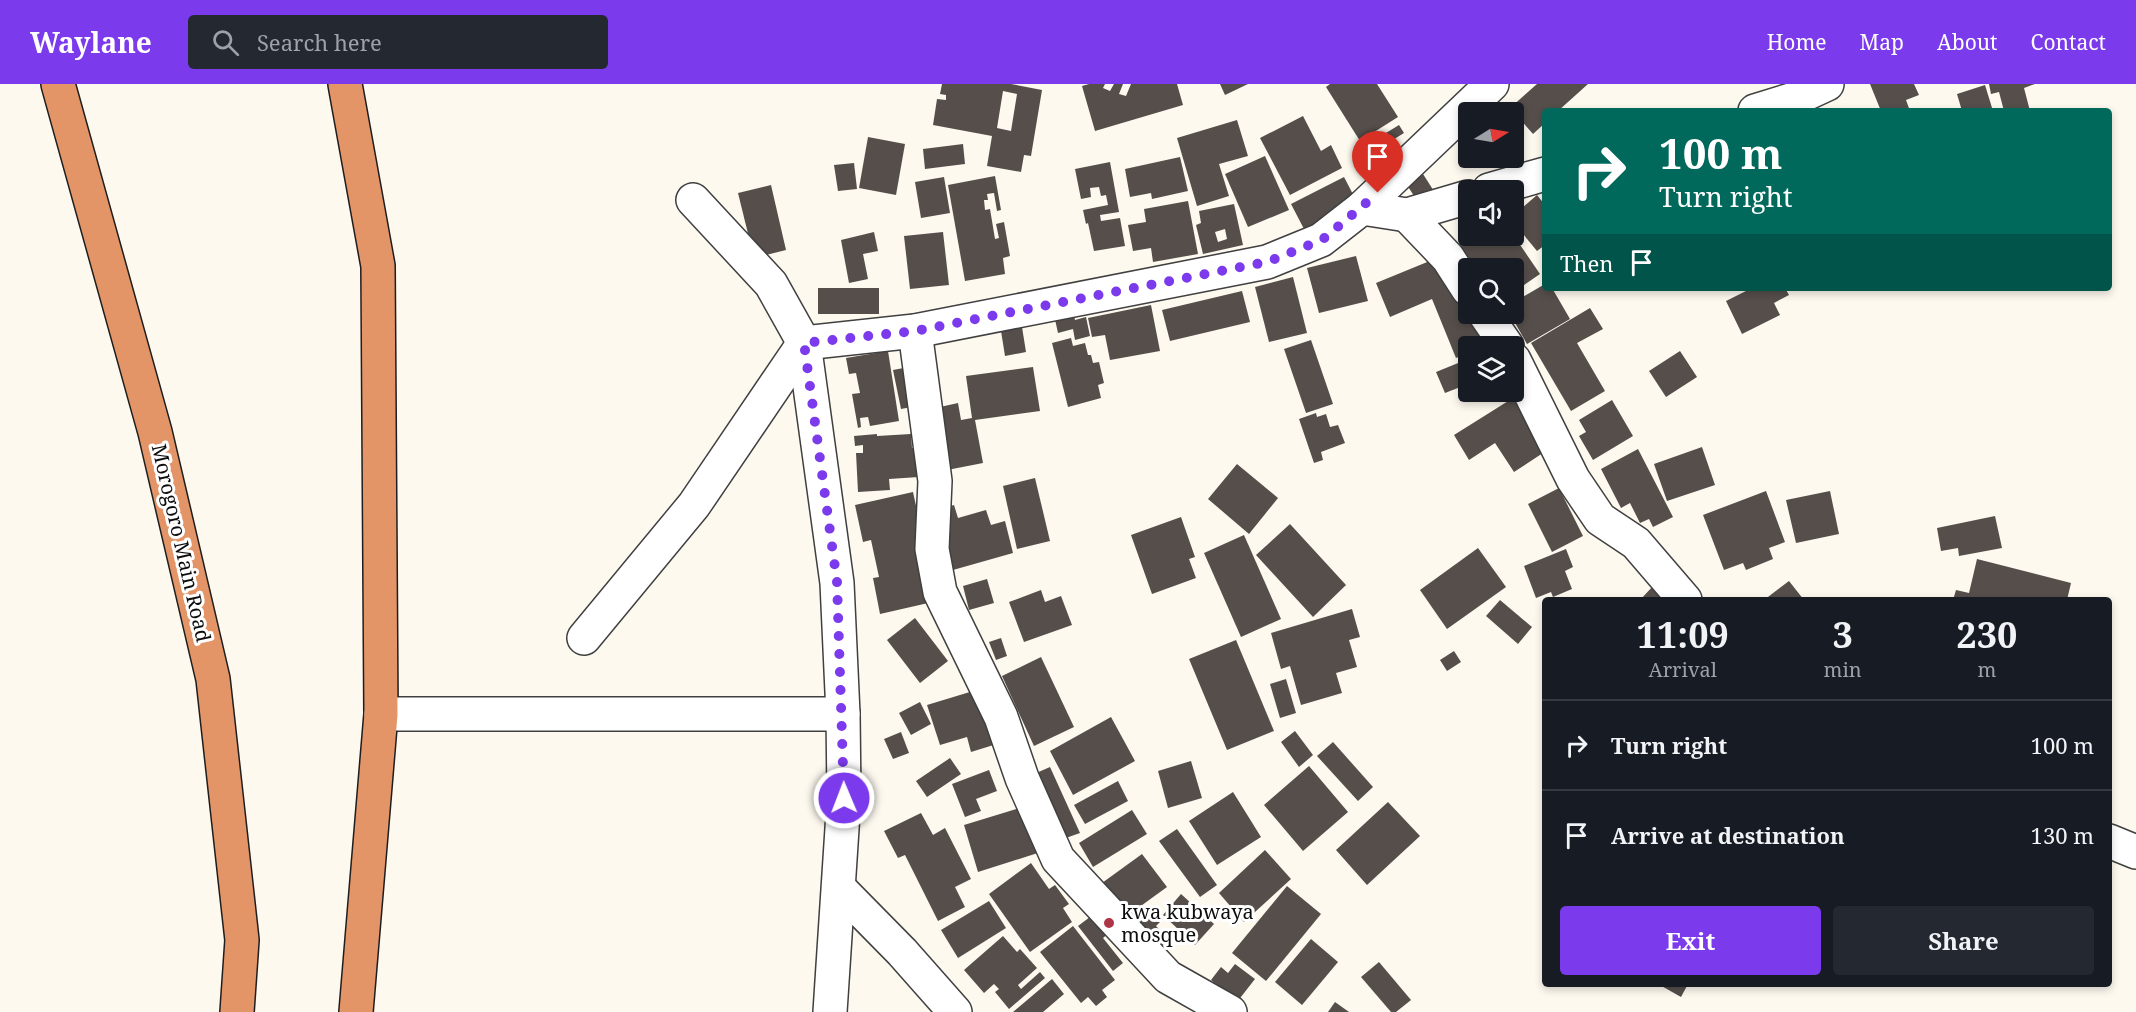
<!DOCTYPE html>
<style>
:root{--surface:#171b24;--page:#242831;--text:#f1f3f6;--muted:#9ea1a6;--line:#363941;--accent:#7c3aed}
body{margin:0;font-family:"Noto Serif",serif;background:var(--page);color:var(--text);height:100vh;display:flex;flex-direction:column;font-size:22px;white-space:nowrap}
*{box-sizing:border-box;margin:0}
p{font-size:20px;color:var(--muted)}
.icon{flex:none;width:33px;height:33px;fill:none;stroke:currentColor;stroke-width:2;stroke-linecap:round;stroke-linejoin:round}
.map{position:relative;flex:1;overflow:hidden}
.sheet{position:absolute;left:1542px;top:513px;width:570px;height:390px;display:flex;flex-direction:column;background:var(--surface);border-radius:6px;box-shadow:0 3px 9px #0003}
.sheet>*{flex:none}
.top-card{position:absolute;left:1542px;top:24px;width:570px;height:183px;border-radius:6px;box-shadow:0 3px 9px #0003;background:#00695c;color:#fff;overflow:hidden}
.needle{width:39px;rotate:79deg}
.tools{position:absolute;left:1458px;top:18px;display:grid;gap:12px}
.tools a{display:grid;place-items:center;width:66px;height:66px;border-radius:6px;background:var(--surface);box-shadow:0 3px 9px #0003;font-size:30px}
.pin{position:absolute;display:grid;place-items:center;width:51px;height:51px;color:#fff;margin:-62px -26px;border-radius:50% 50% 50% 0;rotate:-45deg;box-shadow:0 0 6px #0007}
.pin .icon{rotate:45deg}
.me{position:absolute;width:66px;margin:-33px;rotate:359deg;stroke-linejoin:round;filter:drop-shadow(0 0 4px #0008)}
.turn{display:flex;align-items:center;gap:21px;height:126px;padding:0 18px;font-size:27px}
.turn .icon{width:78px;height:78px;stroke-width:2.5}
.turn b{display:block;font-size:42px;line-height:51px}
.then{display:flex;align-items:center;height:57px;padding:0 18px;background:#0003;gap:12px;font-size:22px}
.eta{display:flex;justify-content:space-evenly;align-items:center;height:102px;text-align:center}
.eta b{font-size:36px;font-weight:700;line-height:42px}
.primary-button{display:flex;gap:12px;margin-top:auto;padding:12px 18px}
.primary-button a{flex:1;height:69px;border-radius:6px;background:var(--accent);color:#fff;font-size:24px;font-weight:700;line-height:69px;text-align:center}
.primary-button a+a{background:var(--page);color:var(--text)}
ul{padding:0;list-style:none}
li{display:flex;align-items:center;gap:18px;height:90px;padding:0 18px;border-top:2px solid var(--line)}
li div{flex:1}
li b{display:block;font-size:22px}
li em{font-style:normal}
header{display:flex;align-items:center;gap:36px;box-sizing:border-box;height:84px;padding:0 30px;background:var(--accent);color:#fff}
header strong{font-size:28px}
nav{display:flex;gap:33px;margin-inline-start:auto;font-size:21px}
.search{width:420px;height:54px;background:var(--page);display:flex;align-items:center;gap:15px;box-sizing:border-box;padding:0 21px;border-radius:6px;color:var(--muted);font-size:22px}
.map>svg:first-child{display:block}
</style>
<header>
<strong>Waylane</strong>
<div class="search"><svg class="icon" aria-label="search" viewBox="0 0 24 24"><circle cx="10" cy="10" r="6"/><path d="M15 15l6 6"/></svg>Search here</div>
<nav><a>Home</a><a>Map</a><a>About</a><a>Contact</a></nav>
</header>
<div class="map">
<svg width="2136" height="928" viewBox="0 0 2136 928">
<rect width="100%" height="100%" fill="#fdf9ef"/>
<g fill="#554e4b" fill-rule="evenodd">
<path d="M 942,0 L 1011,0 L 1042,6 L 1031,72 L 1024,71 L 1021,88 L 987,82 L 992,52 L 933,41 L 937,15 L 946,16 L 946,11 L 940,10 ZM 1003,7 L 1017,10 L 1011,47 L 997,44 Z"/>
<path d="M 1089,0 L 1105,0 L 1103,4 L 1110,7 L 1114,0 L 1123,0 L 1119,10 L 1126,12 L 1131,0 L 1177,0 L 1183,21 L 1095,47 L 1082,2 Z"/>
<path d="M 1220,0 L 1248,0 L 1225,11 Z"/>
<path d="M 1330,0 L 1377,0 L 1398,33 L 1360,57 L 1326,3 Z"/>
<path d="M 1537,0 L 1588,0 L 1558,27 L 1545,27 L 1545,39 L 1533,50 L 1510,24 Z"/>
<path d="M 1870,0 L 1914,0 L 1919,11 L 1906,16 L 1910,27 L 1881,27 Z"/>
<path d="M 1989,0 L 2035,0 L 2024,4 L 2030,27 L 2004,27 L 1999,8 L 1991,10 Z"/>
<path d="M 1985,1 L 1993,27 L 1962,27 L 1957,10 Z"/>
<path d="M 1303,32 L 1321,67 L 1331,61 L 1342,84 L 1290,111 L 1260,54 Z"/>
<path d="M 1237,36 L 1248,72 L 1219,80 L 1229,112 L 1197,122 L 1177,54 Z"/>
<path d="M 1399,41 L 1404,49 L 1370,70 L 1381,88 L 1371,94 L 1355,68 Z"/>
<path d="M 868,53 L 905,60 L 896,111 L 859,104 Z"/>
<path d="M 963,60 L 965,80 L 925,85 L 923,65 Z"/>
<path d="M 1265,72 L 1289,126 L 1248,143 L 1225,90 Z"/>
<path d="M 1180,73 L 1188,107 L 1152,115 L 1151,109 L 1130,113 L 1125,85 Z"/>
<path d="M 1110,78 L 1119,128 L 1100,131 L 1101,137 L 1120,134 L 1125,162 L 1094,167 L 1088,139 L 1086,140 L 1083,126 L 1108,121 L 1106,111 L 1101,112 L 1099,103 L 1090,104 L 1091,113 L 1081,115 L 1075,85 Z"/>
<path d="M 854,79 L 857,105 L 838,107 L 834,81 Z"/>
<path d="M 1423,90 L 1439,115 L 1423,126 L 1407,101 Z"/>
<path d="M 995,92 L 1001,126 L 997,127 L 994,109 L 987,110 L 988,116 L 984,116 L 985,126 L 990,125 L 995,155 L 999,154 L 996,140 L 1004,138 L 1010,172 L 1003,174 L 1005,190 L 965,197 L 948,101 Z"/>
<path d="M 944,93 L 950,129 L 921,134 L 915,98 Z"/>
<path d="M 1344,93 L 1357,118 L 1304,145 L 1291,120 Z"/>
<path d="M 771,101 L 786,166 L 754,174 L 738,109 Z"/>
<path d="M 1537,111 L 1545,121 L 1545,161 L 1537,167 L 1514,139 L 1514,131 Z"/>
<path d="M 1188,117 L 1198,170 L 1153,178 L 1151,164 L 1133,167 L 1128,141 L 1146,138 L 1144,125 Z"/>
<path d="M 1234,120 L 1243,161 L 1203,170 L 1196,141 L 1201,139 L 1199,127 ZM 1225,145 L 1227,155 L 1218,158 L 1215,148 Z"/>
<path d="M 874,148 L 878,167 L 863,170 L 868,195 L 849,199 L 841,156 Z"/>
<path d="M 943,148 L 949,201 L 910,205 L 904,152 Z"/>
<path d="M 1476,152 L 1514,152 L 1540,190 L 1514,208 L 1514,184 L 1470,184 L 1457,164 Z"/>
<path d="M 1356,172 L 1368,217 L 1319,229 L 1307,184 Z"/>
<path d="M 1437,174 L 1468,213 L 1468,230 L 1475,230 L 1488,261 L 1468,262 L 1468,269 L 1456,274 L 1432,215 L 1390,233 L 1376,199 Z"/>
<path d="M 1293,193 L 1307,249 L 1269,258 L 1255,203 Z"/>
<path d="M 1545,200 L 1545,204 L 1552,204 L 1570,235 L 1527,260 L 1510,230 L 1514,230 L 1514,218 Z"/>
<rect x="818" y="204" width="61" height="26"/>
<path d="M 1752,204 L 1785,204 L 1789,211 L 1774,219 L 1780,231 L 1742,250 L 1726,217 Z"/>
<path d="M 1242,207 L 1250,238 L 1170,257 L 1162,226 Z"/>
<path d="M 1151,221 L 1160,267 L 1110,276 L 1105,251 L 1092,253 L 1088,234 Z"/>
<path d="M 1590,224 L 1603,245 L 1577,259 L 1605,307 L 1571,327 L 1531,259 Z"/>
<path d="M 1073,227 L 1075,236 L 1086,233 L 1090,252 L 1075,256 L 1073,245 L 1058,249 L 1054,231 Z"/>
<path d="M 1022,243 L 1026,268 L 1005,272 L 1001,247 Z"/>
<path d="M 1071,254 L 1073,262 L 1085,259 L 1088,271 L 1091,271 L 1093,279 L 1099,278 L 1104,299 L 1098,301 L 1101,314 L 1068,323 L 1052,259 Z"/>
<path d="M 1311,256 L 1333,320 L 1306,329 L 1284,265 Z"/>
<path d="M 888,267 L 899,337 L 870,342 L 868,333 L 860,334 L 861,343 L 858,344 L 852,310 L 860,309 L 856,289 L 849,290 L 846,274 Z"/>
<path d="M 1680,267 L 1697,293 L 1666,313 L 1649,287 Z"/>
<path d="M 1468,275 L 1468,307 L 1466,309 L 1463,302 L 1445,309 L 1436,288 Z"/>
<path d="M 909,283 L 917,322 L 901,325 L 893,286 Z"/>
<path d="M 1033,283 L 1040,327 L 975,336 L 983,379 L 942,387 L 931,325 L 958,319 L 961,336 L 972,334 L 966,292 Z"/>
<path d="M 1513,314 L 1546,367 L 1514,388 L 1495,359 L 1469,376 L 1454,351 Z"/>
<path d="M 1612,316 L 1633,352 L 1593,376 L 1579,352 L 1586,348 L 1579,336 Z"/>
<path d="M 1316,329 L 1317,333 L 1326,330 L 1330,343 L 1338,341 L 1345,359 L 1321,368 L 1323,376 L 1314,379 L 1299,335 Z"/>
<path d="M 877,350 L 877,352 L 911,350 L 912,364 L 916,364 L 919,393 L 889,395 L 890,406 L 858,408 L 856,369 L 863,369 L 863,361 L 855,362 L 854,352 Z"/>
<path d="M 1702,363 L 1715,401 L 1667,417 L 1654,380 Z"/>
<path d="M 1638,365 L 1673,433 L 1653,443 L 1649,435 L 1640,439 L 1630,419 L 1621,424 L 1601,385 Z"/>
<path d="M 1237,380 L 1278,414 L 1249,450 L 1208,415 Z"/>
<path d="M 1035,394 L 1050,457 L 1017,465 L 1003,402 Z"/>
<path d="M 1559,404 L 1583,452 L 1552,468 L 1528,420 Z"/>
<path d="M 1766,407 L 1785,458 L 1769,464 L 1773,475 L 1746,486 L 1743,479 L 1724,486 L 1703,431 Z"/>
<path d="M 1830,407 L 1839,450 L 1796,459 L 1786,416 Z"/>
<path d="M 913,408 L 937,517 L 880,530 L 873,494 L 879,493 L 871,456 L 863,458 L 855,421 Z"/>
<path d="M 954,421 L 958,434 L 986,426 L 991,441 L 1005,437 L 1013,469 L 953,486 L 936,426 Z"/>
<path d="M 1995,432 L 2002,464 L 1959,472 L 1958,464 L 1941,467 L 1937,444 Z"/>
<path d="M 1181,433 L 1195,473 L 1189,475 L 1196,494 L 1152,510 L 1131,451 Z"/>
<path d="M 1290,440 L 1346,501 L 1313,533 L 1256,471 Z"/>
<path d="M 1244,451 L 1281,535 L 1241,553 L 1204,469 Z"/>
<path d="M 1478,464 L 1506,503 L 1447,545 L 1420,506 Z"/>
<path d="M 1566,465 L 1573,483 L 1565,487 L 1572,505 L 1553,513 L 1551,508 L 1536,514 L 1524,482 Z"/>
<path d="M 1977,475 L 2071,499 L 2067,516 L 1953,516 L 1956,506 L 1969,509 Z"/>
<path d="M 987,495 L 994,519 L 969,526 L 963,502 Z"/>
<path d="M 1789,497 L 1804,516 L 1764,516 Z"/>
<path d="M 1654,501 L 1670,516 L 1640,516 Z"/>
<path d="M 1041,506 L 1045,518 L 1061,512 L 1072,541 L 1024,558 L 1009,518 Z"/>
<path d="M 1500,516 L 1532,543 L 1518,560 L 1486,532 Z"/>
<path d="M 1352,525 L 1360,553 L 1349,556 L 1357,583 L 1336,589 L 1342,609 L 1301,621 L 1290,582 L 1281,585 L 1271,549 Z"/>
<path d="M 915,534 L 948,577 L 920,599 L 887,556 Z"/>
<path d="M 1001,554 L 1007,572 L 996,576 L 989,558 Z"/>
<path d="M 1236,556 L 1274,647 L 1227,666 L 1189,575 Z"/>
<path d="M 1454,567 L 1461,578 L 1447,587 L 1440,576 Z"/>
<path d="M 1041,573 L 1074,643 L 1034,662 L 1002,592 Z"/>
<path d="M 1286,595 L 1296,629 L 1280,634 L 1270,600 Z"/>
<path d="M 983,604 L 1000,659 L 971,668 L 967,653 L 940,661 L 927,621 Z"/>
<path d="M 920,618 L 931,640 L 911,651 L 899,629 Z"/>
<path d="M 1111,633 L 1135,677 L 1073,711 L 1050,667 Z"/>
<path d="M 1295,647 L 1313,671 L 1299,683 L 1281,658 Z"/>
<path d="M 901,648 L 909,669 L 893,675 L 884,655 Z"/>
<path d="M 1333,658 L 1373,703 L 1358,717 L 1317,672 Z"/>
<path d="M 950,674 L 961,690 L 927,713 L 916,697 Z"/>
<path d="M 1191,677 L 1202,714 L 1168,724 L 1158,687 Z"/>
<path d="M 1309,682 L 1348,728 L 1303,767 L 1264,721 Z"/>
<path d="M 1050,683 L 1080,749 L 1063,755 L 1034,690 Z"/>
<path d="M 989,686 L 997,707 L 976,715 L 981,727 L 965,733 L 952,700 Z"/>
<path d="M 1118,697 L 1128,717 L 1085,740 L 1074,721 Z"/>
<path d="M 1233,708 L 1261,753 L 1217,781 L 1189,737 Z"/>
<path d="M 1388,718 L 1420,752 L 1367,801 L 1336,766 Z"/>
<path d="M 1029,721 L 1044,767 L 978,788 L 964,741 Z"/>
<path d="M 1132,726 L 1147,750 L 1093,783 L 1079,759 Z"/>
<path d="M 921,729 L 933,751 L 945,744 L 971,795 L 955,803 L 965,823 L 938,837 L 905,771 L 898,774 L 884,747 Z"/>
<path d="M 1177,745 L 1217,801 L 1200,813 L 1159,757 Z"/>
<path d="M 1265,766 L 1291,795 L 1244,838 L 1219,809 Z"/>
<path d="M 1142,770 L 1167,803 L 1127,832 L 1102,799 Z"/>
<path d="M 1031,779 L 1049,805 L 1055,801 L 1069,820 L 1063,824 L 1072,838 L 1030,868 L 989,810 Z"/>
<path d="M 1287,802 L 1321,830 L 1266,897 L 1232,869 Z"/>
<path d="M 1181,810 L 1214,840 L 1195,861 L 1163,831 Z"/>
<path d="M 989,817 L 1006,844 L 958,874 L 941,846 Z"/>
<path d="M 1148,826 L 1160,838 L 1156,842 L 1169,855 L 1161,863 L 1136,838 Z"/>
<path d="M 1094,830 L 1109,849 L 1103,854 L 1123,879 L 1113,887 L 1078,842 Z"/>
<path d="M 1073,842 L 1115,896 L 1102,906 L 1107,913 L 1096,922 L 1088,913 L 1081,919 L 1040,868 Z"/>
<path d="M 1003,852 L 1017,868 L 1020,865 L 1037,884 L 1018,901 L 1021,905 L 1040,888 L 1045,894 L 1009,925 L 995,908 L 999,905 L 994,900 L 984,909 L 964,886 Z"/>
<path d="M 1311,855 L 1338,878 L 1302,921 L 1275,898 Z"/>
<path d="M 1379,878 L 1411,916 L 1396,928 L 1391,928 L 1361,893 Z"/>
<path d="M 1235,880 L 1255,895 L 1237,918 L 1211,896 L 1221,883 L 1228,889 Z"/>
<path d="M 1052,895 L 1064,910 L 1043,928 L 1013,928 Z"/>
<path d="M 1658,900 L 1688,900 L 1681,913 Z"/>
<path d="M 1335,918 L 1349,928 L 1328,928 Z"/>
</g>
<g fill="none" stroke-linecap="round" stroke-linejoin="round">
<g stroke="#404040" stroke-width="36">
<g id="minor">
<path d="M 1755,27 L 1797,14 L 1827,0"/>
<path d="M 1489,106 L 1545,90"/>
<path d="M 693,116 L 771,200 L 804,259 L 837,499 L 843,630 L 844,714 L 830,928"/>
<path d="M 1362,124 L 1492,0"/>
<path d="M 1407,131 L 1448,174 L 1468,205"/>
<path d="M 1485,230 L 1507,262"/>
<path d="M 915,247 L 935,397 L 932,465 L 940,508 L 1001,633 L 1022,694 L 1058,775 L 1168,893 L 1230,928"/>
<path d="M 1514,276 L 1573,395 L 1600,435 L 1636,459 L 1685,516"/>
<path d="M 584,554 L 694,421 L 804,259 L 915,247 L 1267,178 L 1321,156 L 1362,124 L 1407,131 L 1468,113"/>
<path d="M 381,630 L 843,630"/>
<path d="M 2109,757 L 2136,768"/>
<path d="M 839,804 L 902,868 L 955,928"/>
</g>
</g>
<g stroke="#1e1e1e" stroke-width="36">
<g id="highway">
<path d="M 58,0 L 155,348 L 213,595 L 242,856 L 237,928"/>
<path d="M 345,0 L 378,182 L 381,630 L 356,928"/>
</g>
</g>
<use href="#minor" stroke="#fff" stroke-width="33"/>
<use href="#highway" stroke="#e39567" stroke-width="33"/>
</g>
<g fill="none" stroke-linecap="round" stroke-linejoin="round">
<path stroke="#7c3aed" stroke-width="10" stroke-dasharray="0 18" d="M 844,714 L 837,498 L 804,259 L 915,247 L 1267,178 L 1322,156 L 1378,109"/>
</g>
<circle fill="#ad3545" stroke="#fff" stroke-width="2" cx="1109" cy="839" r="6"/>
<g text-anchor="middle" stroke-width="6" stroke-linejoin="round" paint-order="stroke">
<g font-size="20" fill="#0d0d0d" stroke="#fff">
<text transform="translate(181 459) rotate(77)" y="7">Morogoro Main Road</text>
</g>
<g font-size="20" fill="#0d0d0d" stroke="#fff" text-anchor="start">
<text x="1121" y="835">kwa kubwaya<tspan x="1121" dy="23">mosque</tspan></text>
</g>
</g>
</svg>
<div class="tools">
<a><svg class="needle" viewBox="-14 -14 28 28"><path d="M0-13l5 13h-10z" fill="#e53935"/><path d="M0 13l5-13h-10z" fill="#9ea1a6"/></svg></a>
<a><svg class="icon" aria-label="sound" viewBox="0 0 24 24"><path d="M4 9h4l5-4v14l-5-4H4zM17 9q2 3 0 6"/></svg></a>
<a><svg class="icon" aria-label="search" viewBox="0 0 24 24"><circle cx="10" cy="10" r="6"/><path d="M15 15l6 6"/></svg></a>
<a><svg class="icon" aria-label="layers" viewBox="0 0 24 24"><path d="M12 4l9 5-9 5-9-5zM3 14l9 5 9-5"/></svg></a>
</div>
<div class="pin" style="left:1378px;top:109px;background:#d93025"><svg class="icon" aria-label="arrive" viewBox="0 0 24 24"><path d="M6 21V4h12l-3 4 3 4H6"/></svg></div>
<svg class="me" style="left:844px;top:714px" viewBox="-20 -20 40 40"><circle r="17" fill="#7c3aed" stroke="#fff" stroke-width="3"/><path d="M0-11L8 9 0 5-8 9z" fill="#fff"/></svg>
<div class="top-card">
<div class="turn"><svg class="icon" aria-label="right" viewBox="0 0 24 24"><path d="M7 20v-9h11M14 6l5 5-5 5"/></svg><div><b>100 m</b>Turn right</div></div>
<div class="then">Then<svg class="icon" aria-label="arrive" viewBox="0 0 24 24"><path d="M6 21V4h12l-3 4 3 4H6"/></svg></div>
</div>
<section class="sheet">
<div class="eta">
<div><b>11:09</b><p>Arrival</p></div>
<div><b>3</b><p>min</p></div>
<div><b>230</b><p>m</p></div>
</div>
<ul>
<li><svg class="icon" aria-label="right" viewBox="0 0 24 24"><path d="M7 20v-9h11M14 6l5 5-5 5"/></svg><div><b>Turn right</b></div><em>100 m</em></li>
<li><svg class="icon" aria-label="arrive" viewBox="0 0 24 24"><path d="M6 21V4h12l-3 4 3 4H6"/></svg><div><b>Arrive at destination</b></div><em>130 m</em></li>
</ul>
<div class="primary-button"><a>Exit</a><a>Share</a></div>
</section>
</div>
